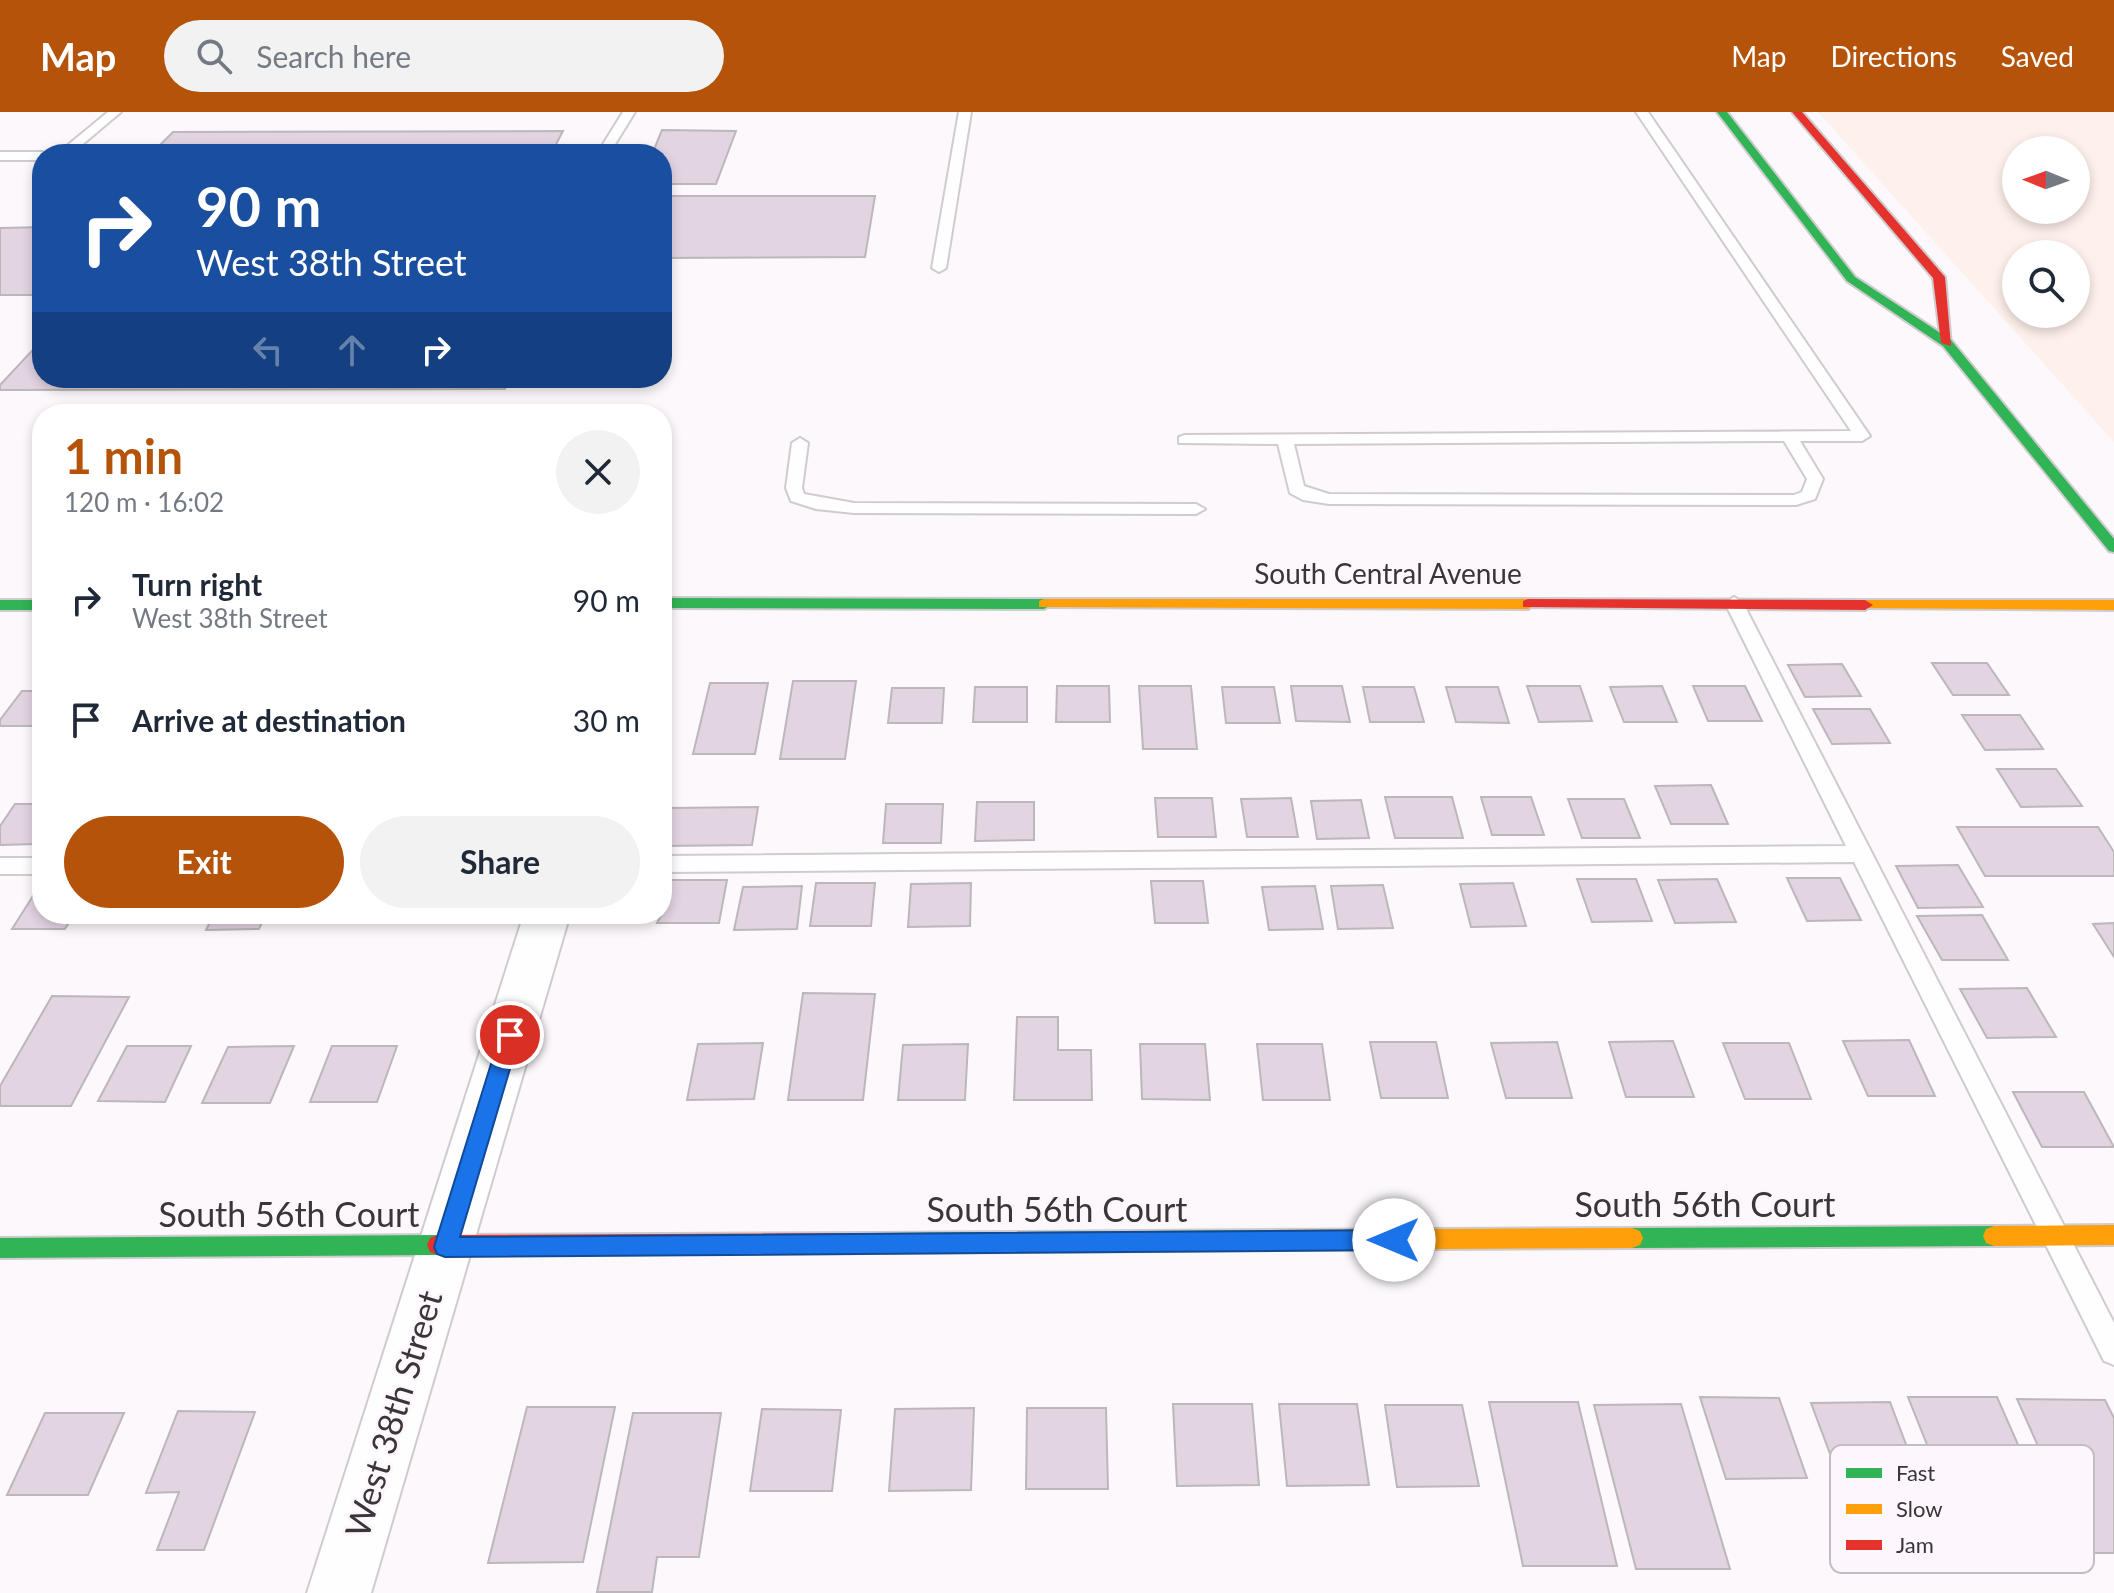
<!DOCTYPE html>
<meta charset="utf-8">
<style>
:root{--surface:#fff;--page:#f2f2f3;--text:#1f2937;--muted:#747a83;--accent:#b45309}
body{margin:0;font-family:Lato,sans-serif;background:var(--page);color:var(--text);height:100vh;display:flex;flex-direction:column;font-size:30px;white-space:nowrap}
*{box-sizing:border-box;margin:0}
p{font-size:26px;color:var(--muted)}
.icon{flex:none;width:44px;height:44px;fill:none;stroke:currentColor;stroke-width:2;stroke-linecap:round;stroke-linejoin:round}
.map{position:relative;flex:1;overflow:hidden}
.details{position:absolute;left:32px;top:292px;width:640px;height:520px;display:flex;flex-direction:column;background:var(--surface);border-radius:32px;box-shadow:0 4px 12px #0003}
.details>*{flex:none}
.guide{position:absolute;left:32px;top:32px;width:640px;height:244px;border-radius:32px;box-shadow:0 4px 12px #0003;background:#1a4fa0;color:#fff;overflow:hidden}
.needle{width:52px;rotate:271deg}
.fabs{position:absolute;left:2002px;top:24px;display:grid;gap:16px}
.fabs a{display:grid;place-items:center;width:88px;height:88px;border-radius:50%;background:var(--surface);box-shadow:0 4px 12px #0003;font-size:40px}
.pin{position:absolute;display:grid;place-items:center;width:68px;height:68px;color:#fff;margin:-34px;border:4px solid #fff;border-radius:50%;box-shadow:0 2px 8px #0007}
.me{position:absolute;width:88px;margin:-44px;rotate:270deg;stroke-linejoin:round;filter:drop-shadow(0 0 6px #0008)}
.turn{display:flex;align-items:center;gap:28px;height:168px;padding:0 32px;font-size:36px}
.turn .icon{width:104px;height:104px;stroke-width:2.5}
.turn b{display:block;font-size:56px;line-height:68px}
.lanes{display:flex;align-items:center;height:76px;padding:0 32px;background:#0003;justify-content:center;gap:40px;direction:ltr}
.lanes .off{opacity:.35}
.round{display:grid;place-items:center;flex:none;width:84px;height:84px;border-radius:42px;background:var(--page)}
.overview{display:flex;align-items:center;justify-content:space-between;height:136px;padding:0 32px}
h1{font-size:48px;font-weight:700;line-height:60px;color:var(--accent)}
.action{display:flex;gap:16px;margin-top:auto;padding:16px 32px}
.action a{flex:1;height:92px;border-radius:48px;background:var(--accent);color:#fff;font-size:32px;font-weight:700;line-height:92px;text-align:center}
.action a+a{background:var(--page);color:var(--text)}
ul{padding:0;list-style:none}
li{display:flex;align-items:center;gap:24px;height:120px;padding:0 32px}
li div{flex:1}
li b{display:block;font-size:30px}
li em{font-style:normal}
header{display:flex;align-items:center;gap:48px;box-sizing:border-box;height:112px;padding:0 40px;background:var(--accent);color:#fff}
header strong{font-size:38px}
nav{display:flex;gap:44px;margin-inline-start:auto;font-size:28px}
.search{width:560px;height:72px;background:var(--page);display:flex;align-items:center;gap:20px;box-sizing:border-box;padding:0 28px;border-radius:44px;color:var(--muted);font-size:30px}
.map>svg:first-child{display:block}
</style>
<header>
<strong>Map</strong>
<div class="search"><svg class="icon" aria-label="search" viewBox="0 0 24 24"><circle cx="10" cy="10" r="6"/><path d="M15 15l6 6"/></svg>Search here</div>
<nav><a>Map</a><a>Directions</a><a>Saved</a></nav>
</header>
<div class="map">
<svg width="2114" height="1481" viewBox="0 0 2114 1481">
<rect width="100%" height="100%" fill="#fcf8fc"/>
<path fill="#fef0ea" fill-rule="evenodd" d="M 1818,0 L 2114,0 L 2114,330 ZM 2016,38 L 2076,38 L 2076,98 L 2016,98 ZM 2016,142 L 2076,142 L 2076,202 L 2016,202 Z"/>
<g fill="#e3d4e2" stroke="#bbb7ba" stroke-width="2">
<path d="M 662,18 L 736,19 L 716,72 L 662,72 L 662,42 L 652,42 Z"/>
<path d="M 563,19 L 551,42 L 151,42 L 173,20 Z"/>
<path d="M 662,84 L 875,84 L 865,145 L 662,146 Z"/>
<path d="M 42,115 L 42,183 L 0,183 L 0,116 Z"/>
<path d="M 42,228 L 42,266 L 510,266 L 505,277 L 0,278 L 0,273 Z"/>
<path d="M 583,296 L 581,302 L 321,302 L 324,297 Z"/>
<path d="M 1932,551 L 1987,551 L 2009,583 L 1953,583 Z"/>
<path d="M 1842,552 L 1861,584 L 1805,585 L 1788,553 Z"/>
<path d="M 793,569 L 856,569 L 845,647 L 780,647 Z"/>
<path d="M 710,571 L 768,571 L 755,642 L 693,642 Z"/>
<path d="M 1057,574 L 1109,574 L 1110,610 L 1056,610 Z"/>
<path d="M 1139,574 L 1191,574 L 1197,637 L 1143,637 Z"/>
<path d="M 1291,574 L 1342,574 L 1350,610 L 1296,609 Z"/>
<path d="M 1527,574 L 1580,574 L 1592,609 L 1539,610 Z"/>
<path d="M 1662,574 L 1677,610 L 1624,610 L 1610,575 Z"/>
<path d="M 1693,574 L 1745,574 L 1762,609 L 1708,609 Z"/>
<path d="M 975,575 L 1027,575 L 1027,610 L 973,610 Z"/>
<path d="M 1222,575 L 1274,575 L 1280,611 L 1226,611 Z"/>
<path d="M 1363,575 L 1414,575 L 1424,610 L 1370,610 Z"/>
<path d="M 1446,575 L 1498,575 L 1509,611 L 1456,610 Z"/>
<path d="M 892,576 L 944,576 L 942,611 L 888,611 Z"/>
<path d="M 22,579 L 42,579 L 42,614 L 0,614 L 0,608 Z"/>
<path d="M 1813,597 L 1870,597 L 1890,631 L 1832,632 Z"/>
<path d="M 1962,603 L 2020,603 L 2043,637 L 1985,638 Z"/>
<path d="M 1997,657 L 2056,657 L 2082,694 L 2021,695 Z"/>
<path d="M 1711,673 L 1728,712 L 1671,712 L 1655,674 Z"/>
<path d="M 1385,685 L 1452,685 L 1463,726 L 1395,726 Z"/>
<path d="M 1481,685 L 1531,685 L 1544,723 L 1492,723 Z"/>
<path d="M 1155,686 L 1212,686 L 1216,725 L 1158,725 Z"/>
<path d="M 1291,686 L 1298,725 L 1247,725 L 1241,687 Z"/>
<path d="M 1568,687 L 1624,687 L 1640,726 L 1582,726 Z"/>
<path d="M 1361,688 L 1369,726 L 1317,727 L 1311,689 Z"/>
<path d="M 977,690 L 1034,690 L 1034,728 L 975,729 Z"/>
<path d="M 15,692 L 42,692 L 42,726 L 38,732 L 0,733 L 0,714 Z"/>
<path d="M 886,692 L 943,692 L 941,731 L 883,731 Z"/>
<path d="M 758,695 L 752,733 L 662,734 L 668,696 Z"/>
<path d="M 1957,715 L 2098,715 L 2114,740 L 2114,764 L 1985,764 Z"/>
<path d="M 1958,753 L 1983,795 L 1918,796 L 1896,754 Z"/>
<path d="M 1787,766 L 1840,766 L 1861,808 L 1807,809 Z"/>
<path d="M 1577,767 L 1636,767 L 1652,809 L 1592,810 Z"/>
<path d="M 1717,767 L 1736,810 L 1675,811 L 1658,768 Z"/>
<path d="M 667,768 L 727,768 L 719,811 L 657,811 L 662,802 Z"/>
<path d="M 1151,769 L 1203,769 L 1208,811 L 1155,811 Z"/>
<path d="M 816,771 L 875,771 L 871,814 L 810,814 Z"/>
<path d="M 971,771 L 970,814 L 908,815 L 911,772 Z"/>
<path d="M 1513,771 L 1526,814 L 1471,815 L 1460,772 Z"/>
<path d="M 40,773 L 42,802 L 74,802 L 65,817 L 12,817 Z"/>
<path d="M 1383,773 L 1393,816 L 1338,817 L 1331,774 Z"/>
<path d="M 802,774 L 797,817 L 734,818 L 743,775 Z"/>
<path d="M 1315,774 L 1323,817 L 1269,818 L 1262,775 Z"/>
<path d="M 214,802 L 266,802 L 259,817 L 206,818 Z"/>
<path d="M 409,802 L 462,802 L 459,810 L 406,810 Z"/>
<path d="M 1982,803 L 2008,848 L 1942,848 L 1917,804 Z"/>
<path d="M 2114,811 L 2114,845 L 2093,812 Z"/>
<path d="M 2027,876 L 2056,925 L 1987,926 L 1960,877 Z"/>
<path d="M 803,881 L 875,882 L 863,988 L 788,988 Z"/>
<path d="M 52,884 L 129,885 L 71,994 L 0,994 L 0,974 Z"/>
<path d="M 1017,905 L 1058,905 L 1058,938 L 1091,938 L 1092,988 L 1014,988 Z"/>
<path d="M 1909,928 L 1935,984 L 1868,984 L 1843,929 Z"/>
<path d="M 1673,929 L 1694,985 L 1626,985 L 1609,930 Z"/>
<path d="M 1370,930 L 1436,930 L 1448,986 L 1381,986 Z"/>
<path d="M 1557,930 L 1572,986 L 1506,986 L 1491,931 Z"/>
<path d="M 763,931 L 754,987 L 687,988 L 698,932 Z"/>
<path d="M 1723,931 L 1789,931 L 1811,987 L 1745,987 Z"/>
<path d="M 968,932 L 965,988 L 898,988 L 903,933 Z"/>
<path d="M 1140,932 L 1205,932 L 1210,988 L 1142,987 Z"/>
<path d="M 1257,932 L 1322,932 L 1330,988 L 1263,988 Z"/>
<path d="M 127,934 L 191,934 L 165,990 L 98,989 Z"/>
<path d="M 294,934 L 270,991 L 202,991 L 228,935 Z"/>
<path d="M 332,934 L 397,934 L 377,990 L 310,990 Z"/>
<path d="M 2013,980 L 2084,980 L 2114,1035 L 2042,1035 Z"/>
<path d="M 1700,1285 L 1779,1286 L 1807,1366 L 1726,1367 Z"/>
<path d="M 1908,1285 L 1997,1285 L 2065,1439 L 1969,1438 Z"/>
<path d="M 2017,1287 L 2105,1288 L 2114,1306 L 2114,1441 L 2086,1441 Z"/>
<path d="M 1489,1290 L 1578,1290 L 1617,1454 L 1523,1454 Z"/>
<path d="M 1890,1290 L 1921,1372 L 1841,1371 L 1811,1291 Z"/>
<path d="M 1173,1292 L 1252,1292 L 1259,1373 L 1177,1374 Z"/>
<path d="M 1279,1292 L 1357,1292 L 1369,1373 L 1287,1374 Z"/>
<path d="M 1681,1292 L 1730,1457 L 1636,1457 L 1594,1293 Z"/>
<path d="M 1385,1293 L 1462,1293 L 1479,1374 L 1397,1375 Z"/>
<path d="M 527,1295 L 615,1295 L 583,1450 L 488,1451 Z"/>
<path d="M 974,1296 L 971,1378 L 889,1379 L 895,1297 Z"/>
<path d="M 1027,1296 L 1106,1296 L 1108,1377 L 1026,1377 Z"/>
<path d="M 762,1297 L 841,1298 L 832,1379 L 750,1379 Z"/>
<path d="M 178,1299 L 255,1300 L 204,1438 L 157,1438 L 179,1380 L 146,1381 Z"/>
<path d="M 45,1301 L 124,1301 L 88,1383 L 7,1383 Z"/>
<path d="M 633,1301 L 721,1301 L 699,1445 L 657,1445 L 652,1480 L 597,1480 Z"/>
</g>
<g fill="none" stroke-linecap="round" stroke-linejoin="round">
<g stroke="#cfcbcf" stroke-width="4">
<g id="lane">
<path d="M 108,0 L 121,0 L 71,42 L 57,42 Z"/>
<path d="M 623,0 L 635,0 L 609,42 L 597,42 Z"/>
<path d="M 959,0 L 971,0 L 946,156 L 939,160 L 932,156 Z"/>
<path d="M 1636,0 L 1648,0 L 1870,324 L 1862,329 L 1800,329 L 1823,367 L 1815,387 L 1796,393 L 1329,392 L 1303,388 L 1290,381 L 1278,332 L 1179,331 L 1179,325 L 1185,323 L 1851,319 ZM 1784,329 L 1807,367 L 1802,380 L 1794,383 L 1329,382 L 1304,374 L 1294,332 Z"/>
<path d="M 0,40 L 42,40 L 47,42 L 42,42 L 42,48 L 0,48 Z"/>
<path d="M 800,326 L 808,331 L 802,376 L 804,382 L 854,391 L 1196,392 L 1205,397 L 1196,402 L 854,401 L 816,397 L 791,389 L 786,376 L 792,331 Z"/>
<path d="M 1734,485 L 1743,491 L 2114,1211 L 2114,1253 L 2104,1249 L 1854,750 L 662,760 L 662,744 L 1846,734 L 1725,491 Z"/>
<rect x="0" y="746" width="42" height="16"/>
</g>
</g>
<g stroke="#cfcbcf" stroke-width="4">
<path id="street" d="M 524,802 L 570,802 L 371,1481 L 307,1481 Z"/>
</g>
<g stroke="#cfcbcf" stroke-width="4">
<g id="fast">
<path d="M 1717,0 L 1727,0 L 1855,165 L 1951,228 L 2114,427 L 2114,440 L 2109,439 L 1943,234 L 1847,169 Z"/>
<path d="M 662,486 L 1044,487 L 1052,492 L 1044,497 L 662,496 Z"/>
<rect x="0" y="488" width="42" height="10"/>
<path d="M 1994,1114 L 2002,1117 L 2005,1124 L 2002,1131 L 1994,1134 L 1632,1136 L 1624,1133 L 1621,1126 L 1624,1119 L 1632,1116 Z"/>
<path d="M 1273,1118 L 1281,1121 L 1284,1128 L 1281,1135 L 1273,1138 L 880,1141 L 872,1138 L 869,1131 L 872,1124 L 880,1121 Z"/>
<path d="M 438,1123 L 446,1126 L 449,1133 L 446,1140 L 438,1143 L 0,1146 L 0,1126 Z"/>
</g>
</g>
<g stroke="#cfcbcf" stroke-width="4">
<g id="slow">
<path d="M 1044,487 L 1528,487 L 1536,492 L 1528,497 L 1039,495 L 1039,489 Z"/>
<path d="M 1865,488 L 2114,488 L 2114,498 L 1860,496 L 1860,490 Z"/>
<path d="M 2114,1113 L 2114,1133 L 1994,1134 L 1986,1131 L 1983,1124 L 1986,1117 L 1994,1114 Z"/>
<path d="M 1632,1116 L 1640,1119 L 1643,1126 L 1640,1133 L 1632,1136 L 1273,1138 L 1265,1135 L 1262,1128 L 1265,1121 L 1273,1118 Z"/>
</g>
</g>
<g stroke="#cfcbcf" stroke-width="4">
<g id="jam">
<path d="M 1792,0 L 1802,0 L 1945,165 L 1951,234 L 1941,231 L 1933,166 Z"/>
<path d="M 1528,487 L 1865,488 L 1873,493 L 1865,498 L 1523,495 L 1523,489 Z"/>
<path d="M 880,1121 L 888,1124 L 891,1131 L 888,1138 L 880,1141 L 438,1143 L 430,1140 L 427,1133 L 430,1126 L 438,1123 Z"/>
</g>
</g>
<use href="#lane" fill="#fffeff" fill-rule="evenodd"/>
<use href="#street" fill="#fffeff" fill-rule="evenodd"/>
<use href="#fast" fill="#30b455" fill-rule="evenodd"/>
<use href="#slow" fill="#ff9f0a" fill-rule="evenodd"/>
<use href="#jam" fill="#e5322d" fill-rule="evenodd"/>
</g>
<path fill="#1a73e8" stroke="#114b97" stroke-width="2" d="M 510,915 L 520,923 L 460,1125 L 1394,1118 L 1402,1121 L 1405,1128 L 1402,1135 L 1394,1138 L 445,1145 L 437,1142 L 434,1135 L 500,923 Z"/>
<g text-anchor="middle" stroke-width="6" stroke-linejoin="round" paint-order="stroke">
<g font-size="28" fill="#393538" stroke="#fef6fd">
<text x="1388" y="472">South Central Avenue</text>
</g>
<g font-size="34" fill="#393538" stroke="#fef6fd">
<text x="1705" y="1105">South 56th Court</text>
<text x="1057" y="1110">South 56th Court</text>
<text x="289" y="1115">South 56th Court</text>
<text transform="translate(394 1302) rotate(-73)" y="12">West 38th Street</text>
</g>
</g>
<rect x="1830" y="1333" width="264" height="128" rx="12" fill="#fef6fd" stroke="#c3bcc2" stroke-width="2"/>
<rect x="1846" y="1356" width="36" height="10" fill="#30b455"/>
<rect x="1846" y="1392" width="36" height="10" fill="#ff9f0a"/>
<rect x="1846" y="1428" width="36" height="10" fill="#e5322d"/>
<g font-size="22" fill="#393538">
<text x="1896" y="1369">Fast</text>
<text x="1896" y="1405">Slow</text>
<text x="1896" y="1441">Jam</text>
</g>
</svg>
<div class="fabs">
<a><svg class="needle" viewBox="-14 -14 28 28"><path d="M0-13l5 13h-10z" fill="#e53935"/><path d="M0 13l5-13h-10z" fill="#747a83"/></svg></a>
<a><svg class="icon" aria-label="search" viewBox="0 0 24 24"><circle cx="10" cy="10" r="6"/><path d="M15 15l6 6"/></svg></a>
</div>
<div class="pin" style="left:510px;top:923px;background:#d93025"><svg class="icon" aria-label="arrive" viewBox="0 0 24 24"><path d="M6 21V4h12l-3 4 3 4H6"/></svg></div>
<svg class="me" style="left:1394px;top:1128px" viewBox="-20 -20 40 40"><circle r="19" fill="#fff"/><path d="M0-13L10 11 0 6-10 11z" fill="#1a73e8"/></svg>
<div class="guide">
<div class="turn"><svg class="icon" aria-label="right" viewBox="0 0 24 24"><path d="M7 20v-9h11M14 6l5 5-5 5"/></svg><div><b>90 m</b>West 38th Street</div></div>
<div class="lanes"><svg class="icon off" aria-label="left" viewBox="0 0 24 24"><path d="M17 20v-9H6M10 6l-5 5 5 5"/></svg><svg class="icon off" aria-label="ahead" viewBox="0 0 24 24"><path d="M12 20V5M6 11l6-6 6 6"/></svg><svg class="icon" aria-label="right" viewBox="0 0 24 24"><path d="M7 20v-9h11M14 6l5 5-5 5"/></svg></div>
</div>
<section class="details">
<div class="overview"><div><h1>1 min</h1><p>120 m · 16:02</p></div><a class="round"><svg class="icon" aria-label="close" viewBox="0 0 24 24"><path d="M6 6l12 12M18 6L6 18"/></svg></a></div>
<ul>
<li><svg class="icon" aria-label="right" viewBox="0 0 24 24"><path d="M7 20v-9h11M14 6l5 5-5 5"/></svg><div><b>Turn right</b><p>West 38th Street</p></div><em>90 m</em></li>
<li><svg class="icon" aria-label="arrive" viewBox="0 0 24 24"><path d="M6 21V4h12l-3 4 3 4H6"/></svg><div><b>Arrive at destination</b></div><em>30 m</em></li>
</ul>
<div class="action"><a>Exit</a><a>Share</a></div>
</section>
</div>
